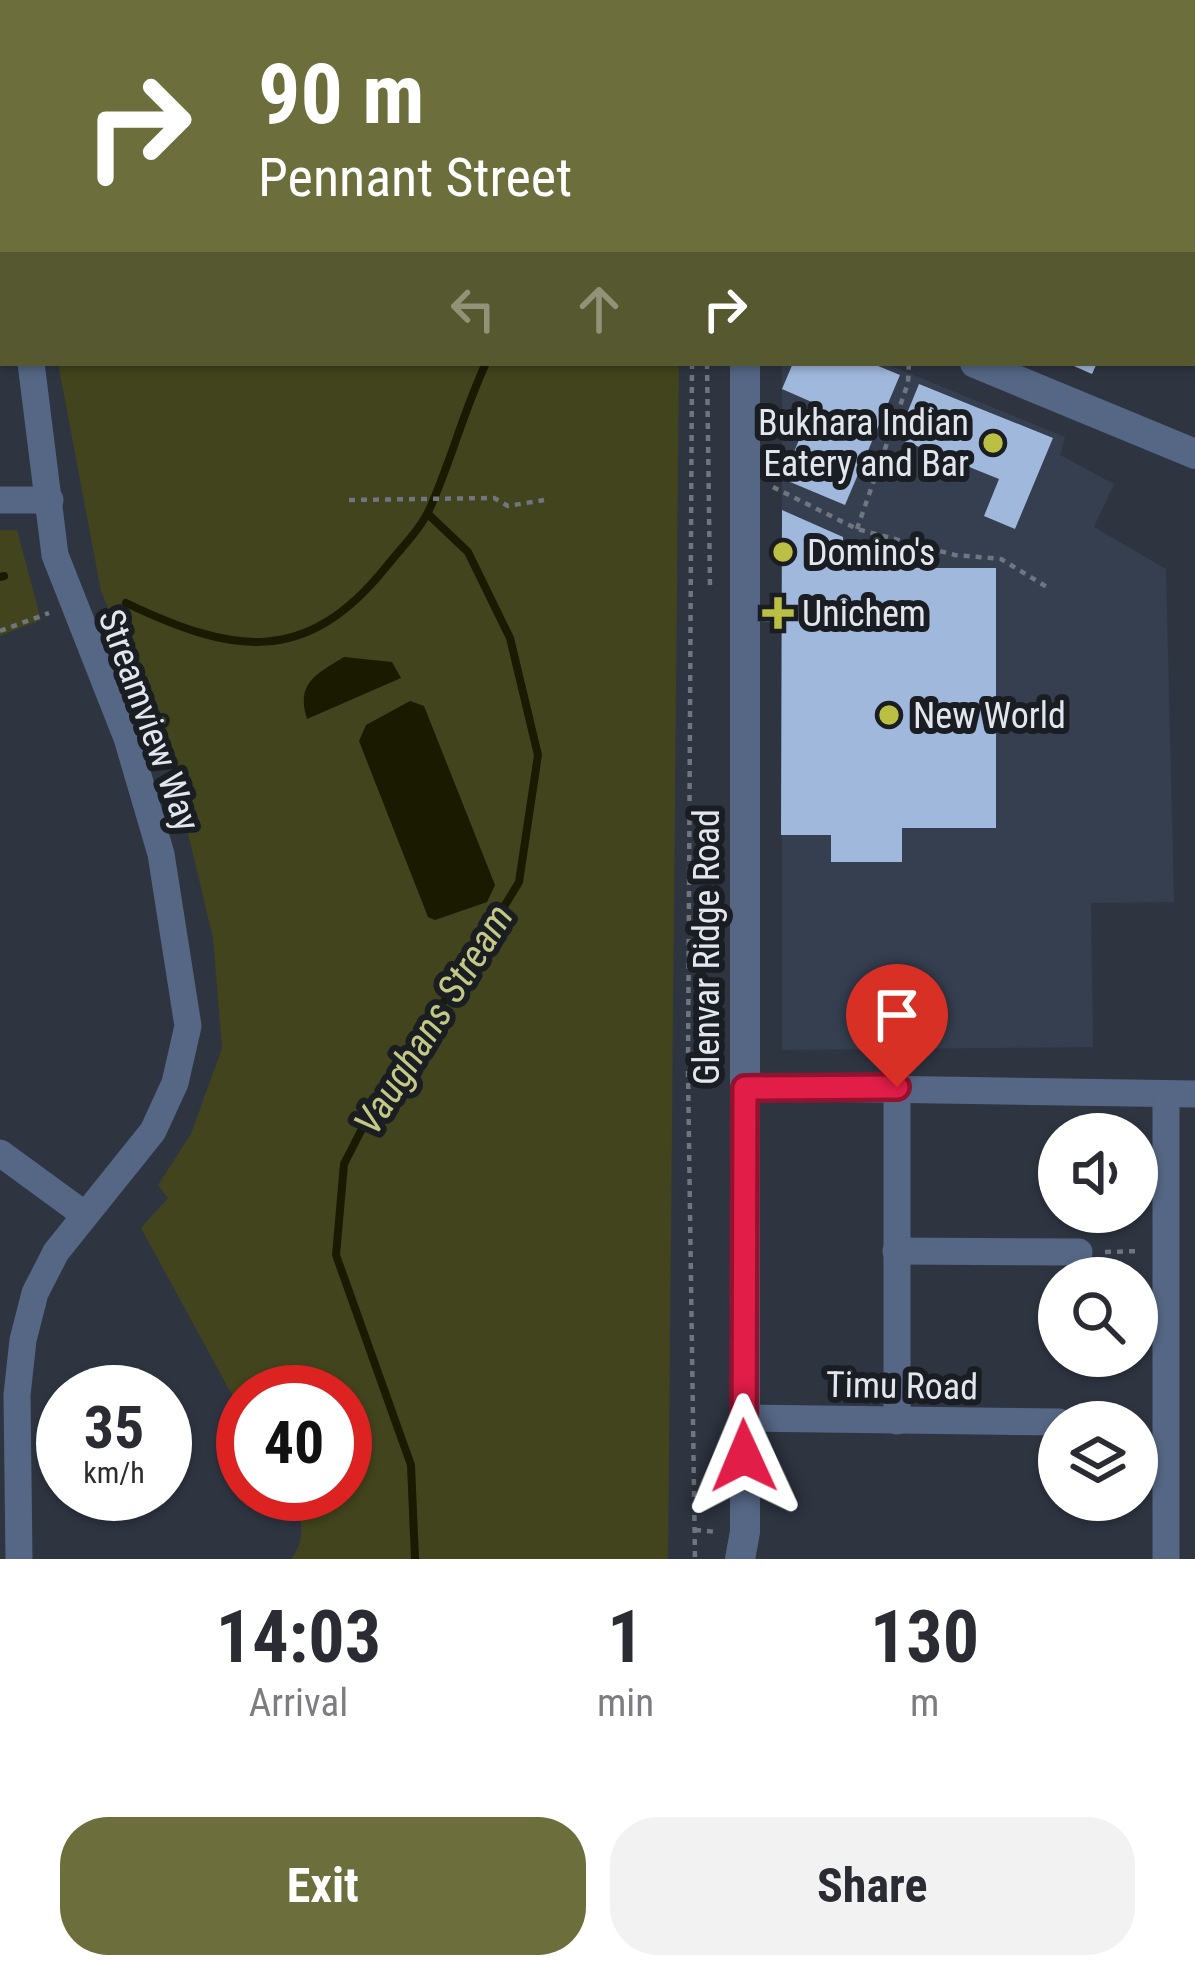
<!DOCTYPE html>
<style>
:root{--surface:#fff;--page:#f2f2f3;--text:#2b2b33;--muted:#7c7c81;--accent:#6c6e3b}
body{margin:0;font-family:"Roboto Condensed",sans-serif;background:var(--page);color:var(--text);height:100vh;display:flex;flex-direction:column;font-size:45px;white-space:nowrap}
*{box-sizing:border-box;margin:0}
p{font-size:39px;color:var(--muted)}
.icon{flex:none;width:66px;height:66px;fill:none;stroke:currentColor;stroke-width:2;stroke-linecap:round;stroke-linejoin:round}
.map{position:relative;height:1559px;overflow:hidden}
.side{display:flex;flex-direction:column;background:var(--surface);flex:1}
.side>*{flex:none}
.banner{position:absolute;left:0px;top:0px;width:1197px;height:366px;box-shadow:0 3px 9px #0004;background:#6c6e3b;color:#fff;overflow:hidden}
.controls{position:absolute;left:1038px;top:1113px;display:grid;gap:24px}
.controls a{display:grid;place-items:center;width:120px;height:120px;border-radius:50%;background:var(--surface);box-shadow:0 3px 9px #0004;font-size:60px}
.speed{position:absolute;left:36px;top:1365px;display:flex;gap:24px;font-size:60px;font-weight:700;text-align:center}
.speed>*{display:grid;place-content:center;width:156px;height:156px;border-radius:50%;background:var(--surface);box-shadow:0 3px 9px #0004;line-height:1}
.speed small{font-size:30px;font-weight:400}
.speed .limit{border:18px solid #d22;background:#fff;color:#111}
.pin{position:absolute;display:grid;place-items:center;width:102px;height:102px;color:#fff;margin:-123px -51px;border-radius:50% 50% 50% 0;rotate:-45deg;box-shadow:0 0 12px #0007}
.pin .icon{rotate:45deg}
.me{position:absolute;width:132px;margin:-66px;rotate:359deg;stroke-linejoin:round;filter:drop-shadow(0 0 9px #0008)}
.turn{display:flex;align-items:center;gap:42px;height:252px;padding:0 60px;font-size:54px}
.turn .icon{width:156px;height:156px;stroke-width:2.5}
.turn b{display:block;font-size:84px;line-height:102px}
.lanes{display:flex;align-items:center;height:114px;padding:0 60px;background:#0003;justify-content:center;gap:60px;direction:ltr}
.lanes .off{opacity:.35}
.eta{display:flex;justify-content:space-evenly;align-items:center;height:204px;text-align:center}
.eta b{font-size:72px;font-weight:700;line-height:84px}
.button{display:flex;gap:24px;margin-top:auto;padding:24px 60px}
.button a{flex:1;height:138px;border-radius:48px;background:var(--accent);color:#fff;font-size:48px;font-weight:700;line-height:138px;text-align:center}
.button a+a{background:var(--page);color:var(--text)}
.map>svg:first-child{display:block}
</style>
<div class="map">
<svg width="1195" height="1559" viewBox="0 0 1195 1559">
<rect width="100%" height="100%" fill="#2e3541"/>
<path fill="#353f50" d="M 782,363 L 884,363 L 1065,437 L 1060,455 L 1114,484 L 1094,527 L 1166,569 L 1174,902 L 1091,903 L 1093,1047 L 782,1050 Z"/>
<g fill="#42441d">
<path d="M 0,0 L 302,0 L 3,3 L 3,164 Z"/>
<path d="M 403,0 L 780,0 L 781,3 L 398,3 Z"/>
<path d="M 58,363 L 679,363 L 668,1559 L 291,1559 C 308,1537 302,1517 289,1494 L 345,1494 L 345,1392 L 243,1392 L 243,1415 L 141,1228 L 168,1198 L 158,1185 L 191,1134 L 222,1048 L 213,938 L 168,750 L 101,591 Z"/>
<path d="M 0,530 L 17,530 L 41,620 L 0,636 Z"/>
</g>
<g fill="#191a00">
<path d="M 344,657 L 392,662 L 401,678 L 307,719 C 296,683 315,675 344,657 Z"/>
<path d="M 410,701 L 424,706 L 495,885 L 487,902 L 435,920 L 428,917 L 359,741 L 366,725 Z"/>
</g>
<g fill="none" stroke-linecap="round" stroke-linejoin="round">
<g stroke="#191a00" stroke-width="8">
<path d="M 639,0 L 640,3"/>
<path d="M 0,577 L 4,576"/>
<path d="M 126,603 C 231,653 305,668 386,567 C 400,549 421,529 430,508 C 451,461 464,410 486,363"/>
<path d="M 415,1559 L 411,1465 L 336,1255 L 344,1164 L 389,1076 L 459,981 L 519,882 L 538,755 L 510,638 L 468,552 L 428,514"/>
</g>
</g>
<g fill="#a1b8dd">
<path d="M 793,363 L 871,363 L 900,375 L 845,505 L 783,479 L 814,403 L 782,389 Z"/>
<path d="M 1067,363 L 1097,363 L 1092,374 Z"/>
<path d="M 919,384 L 1053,438 L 1015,529 L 984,516 L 999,479 L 897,438 Z"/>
<path d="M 782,510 L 843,537 L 843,568 L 996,568 L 996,828 L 902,828 L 902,862 L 831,862 L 831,835 L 781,835 Z"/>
</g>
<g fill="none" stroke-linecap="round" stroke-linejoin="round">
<g stroke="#6f7680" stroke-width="4.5" stroke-dasharray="6 6" stroke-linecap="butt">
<path d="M 36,0 L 38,3"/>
<path d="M 236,0 L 238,3"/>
<path d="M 248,0 L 256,3"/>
<path d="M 801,0 L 802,3"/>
<path d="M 430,3 L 434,0"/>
<path d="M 873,3 L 874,0"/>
<path d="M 692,363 L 688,1072 L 695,1559"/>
<path d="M 707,363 L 710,586"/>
<path d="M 773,487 L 857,529 L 955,555 L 1001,559 L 1050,589"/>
<path d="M 349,500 L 494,498 L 508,506 L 544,500"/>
<path d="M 857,529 L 908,383 L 909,363"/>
<path d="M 0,631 L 49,613"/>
<path d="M 1105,1252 L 1141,1251"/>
<path d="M 695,1530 L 717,1532"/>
</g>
<path stroke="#556785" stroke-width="14" d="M 746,613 L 782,616"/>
<g stroke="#556785" stroke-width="27">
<path d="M 908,0 L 916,3"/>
<path d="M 843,3 L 843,0"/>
<path d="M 1194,71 L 1195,71"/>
<path d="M 0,500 L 50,500"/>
<path d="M 745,1087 L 1195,1094"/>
<path d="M 897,1087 L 897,1421"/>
<path d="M 1166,1094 L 1166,1559"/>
<path d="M 0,1153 L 85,1215"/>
<path d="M 896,1251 L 1079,1252"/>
<path d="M 744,1418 L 1059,1422"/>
<path d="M 19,1559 L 17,1395 L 23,1340 L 35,1293 L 56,1252 L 153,1131 L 175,1083 L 188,1026 L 161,854 L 127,738 L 55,555 L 31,363"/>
</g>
<g stroke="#556785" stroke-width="30">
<path d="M 0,219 L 3,220"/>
<path d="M 975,363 L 1195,454"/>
<path d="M 740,1559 L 745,1532 L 745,363"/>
</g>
</g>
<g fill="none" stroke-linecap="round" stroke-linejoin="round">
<g stroke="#92132f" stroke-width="30">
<path id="route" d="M 744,1456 L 745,1088 L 897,1087"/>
</g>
<use href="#route" stroke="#e11d48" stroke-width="21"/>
</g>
<g fill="#bbc044" stroke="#1a1d22" stroke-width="4.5">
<circle cx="993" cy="443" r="12"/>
<circle cx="783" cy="552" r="12"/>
<path d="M772 595h12v12h12v12h-12v12h-12v-12h-12v-12h12z"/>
<circle cx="889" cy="715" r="12"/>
</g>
<g text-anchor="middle" stroke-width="12" stroke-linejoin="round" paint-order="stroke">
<g font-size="36" fill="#e2e7ef" stroke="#1a1d22" text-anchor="start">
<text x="969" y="435" text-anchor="end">Bukhara Indian<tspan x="969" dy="41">Eatery and Bar</tspan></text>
<text x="807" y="565">Domino's</text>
<text x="802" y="626">Unichem</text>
<text x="913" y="728">New World</text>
</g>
<g font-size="36" fill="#e2e7ef" stroke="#1a1d22">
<text transform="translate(150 720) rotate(70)" y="13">Streamview Way</text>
<text transform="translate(706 947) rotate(-90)" y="13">Glenvar Ridge Road</text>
<text transform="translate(902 1385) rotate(1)" y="13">Timu Road</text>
</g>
<g font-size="39" font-style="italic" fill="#c4c885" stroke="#1a1d22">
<text transform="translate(433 1019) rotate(-58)" y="14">Vaughans Stream</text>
</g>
</g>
</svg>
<div class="controls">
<a><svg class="icon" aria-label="sound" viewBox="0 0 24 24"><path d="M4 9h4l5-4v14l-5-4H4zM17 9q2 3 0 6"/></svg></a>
<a><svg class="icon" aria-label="search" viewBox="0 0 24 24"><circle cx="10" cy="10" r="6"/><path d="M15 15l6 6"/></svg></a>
<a><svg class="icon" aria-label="layers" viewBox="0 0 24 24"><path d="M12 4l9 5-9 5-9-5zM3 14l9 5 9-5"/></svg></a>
</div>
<div class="speed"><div>35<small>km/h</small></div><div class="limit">40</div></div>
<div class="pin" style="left:897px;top:1087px;background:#d93025"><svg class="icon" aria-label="arrive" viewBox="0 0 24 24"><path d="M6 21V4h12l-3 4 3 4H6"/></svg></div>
<svg class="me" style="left:744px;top:1456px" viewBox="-20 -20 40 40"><path d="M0-17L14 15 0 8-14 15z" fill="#e11d48" stroke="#fff" stroke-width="4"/></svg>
<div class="banner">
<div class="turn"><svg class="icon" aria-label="right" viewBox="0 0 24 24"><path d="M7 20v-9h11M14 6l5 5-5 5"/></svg><div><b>90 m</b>Pennant Street</div></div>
<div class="lanes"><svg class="icon off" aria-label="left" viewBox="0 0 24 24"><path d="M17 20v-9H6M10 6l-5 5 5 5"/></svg><svg class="icon off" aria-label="ahead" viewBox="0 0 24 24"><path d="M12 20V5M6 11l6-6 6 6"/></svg><svg class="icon" aria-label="right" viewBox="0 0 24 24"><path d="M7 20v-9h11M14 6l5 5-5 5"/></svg></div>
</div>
</div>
<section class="side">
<div class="eta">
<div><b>14:03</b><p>Arrival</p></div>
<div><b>1</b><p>min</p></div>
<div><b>130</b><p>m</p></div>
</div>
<div class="button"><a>Exit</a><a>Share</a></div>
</section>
